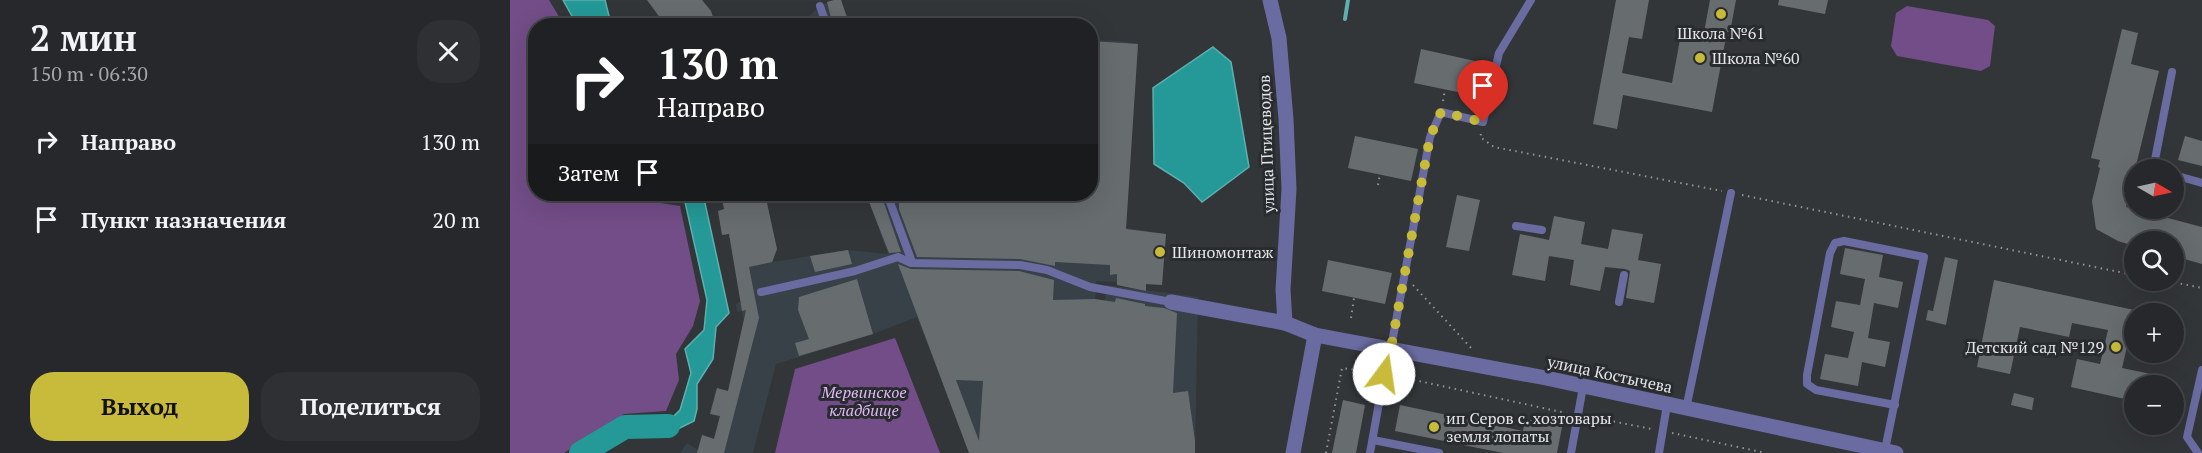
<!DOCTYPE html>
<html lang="ru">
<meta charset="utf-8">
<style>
:root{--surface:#26282b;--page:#2e3033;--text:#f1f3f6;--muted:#a4a6a9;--line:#424447;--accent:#c8bb3b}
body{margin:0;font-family:"PT Serif",serif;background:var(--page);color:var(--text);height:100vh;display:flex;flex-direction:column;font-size:22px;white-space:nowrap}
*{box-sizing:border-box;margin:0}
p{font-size:20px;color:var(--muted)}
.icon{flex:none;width:33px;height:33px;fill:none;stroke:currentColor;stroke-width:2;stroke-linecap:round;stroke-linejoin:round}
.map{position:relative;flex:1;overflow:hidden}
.side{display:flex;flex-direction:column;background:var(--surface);width:510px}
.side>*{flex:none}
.top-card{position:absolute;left:18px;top:18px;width:570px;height:183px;border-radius:24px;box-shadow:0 6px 24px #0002,0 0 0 2px var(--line);background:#202124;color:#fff;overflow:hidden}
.needle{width:39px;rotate:99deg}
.tools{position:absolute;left:1614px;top:159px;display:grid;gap:12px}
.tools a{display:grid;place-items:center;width:60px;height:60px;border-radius:50%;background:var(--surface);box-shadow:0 6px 24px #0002,0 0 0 2px var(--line);font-size:30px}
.pin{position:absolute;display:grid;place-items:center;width:51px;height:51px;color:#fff;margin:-62px -26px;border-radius:50% 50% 50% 0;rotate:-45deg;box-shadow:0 0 6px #0007}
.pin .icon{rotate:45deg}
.me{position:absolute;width:66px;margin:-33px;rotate:14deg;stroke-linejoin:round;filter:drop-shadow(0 0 4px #0008)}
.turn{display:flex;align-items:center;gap:21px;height:126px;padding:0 30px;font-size:27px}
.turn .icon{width:78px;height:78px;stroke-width:2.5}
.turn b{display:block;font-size:42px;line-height:51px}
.then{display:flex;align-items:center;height:57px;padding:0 30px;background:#0003;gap:12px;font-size:22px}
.round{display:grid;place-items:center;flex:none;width:63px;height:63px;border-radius:24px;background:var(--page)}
.head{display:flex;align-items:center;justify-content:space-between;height:102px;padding:0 30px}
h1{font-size:36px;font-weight:600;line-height:45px}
.primary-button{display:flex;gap:12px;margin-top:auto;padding:12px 30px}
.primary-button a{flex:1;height:69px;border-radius:24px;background:var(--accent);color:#111;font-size:24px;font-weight:600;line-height:69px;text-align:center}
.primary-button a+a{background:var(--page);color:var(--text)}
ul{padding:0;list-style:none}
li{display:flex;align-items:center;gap:18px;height:78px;padding:0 30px}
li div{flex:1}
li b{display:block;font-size:22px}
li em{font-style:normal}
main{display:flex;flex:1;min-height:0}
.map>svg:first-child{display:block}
</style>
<main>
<section class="side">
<div class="head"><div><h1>2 мин</h1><p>150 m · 06:30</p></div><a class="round"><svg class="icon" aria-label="close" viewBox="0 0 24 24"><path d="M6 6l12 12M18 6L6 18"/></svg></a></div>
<ul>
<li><svg class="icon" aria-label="right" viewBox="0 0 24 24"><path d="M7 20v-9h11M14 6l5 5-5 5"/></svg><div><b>Направо</b></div><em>130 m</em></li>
<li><svg class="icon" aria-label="arrive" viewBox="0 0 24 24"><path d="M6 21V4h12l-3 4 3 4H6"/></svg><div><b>Пункт назначения</b></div><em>20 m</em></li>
</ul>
<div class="primary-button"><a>Выход</a><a>Поделиться</a></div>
</section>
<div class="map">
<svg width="1692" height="453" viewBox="0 0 1692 453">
<rect width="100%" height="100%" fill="#333639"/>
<g fill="#384048">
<path d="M 324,0 L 331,0 L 340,25 L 291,26 L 291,24 L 310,6 Z"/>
<path d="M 581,40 L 610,41 L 628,44 L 616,228 L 656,234 L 652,285 L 586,281 L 579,453 L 459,453 L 407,317 L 363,334 L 266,364 L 243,453 L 170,453 L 177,443 L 188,450 L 192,435 L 204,438 L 210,417 L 200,414 L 202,404 L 213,407 L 215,400 L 204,397 L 206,388 L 218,391 L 234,321 L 232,311 L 227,312 L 226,304 L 231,302 L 219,234 L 212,235 L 208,211 L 214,209 L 211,194 L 255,194 L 267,249 L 263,262 L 338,250 L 378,254 L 356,194 L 580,194 Z"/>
<path d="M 596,285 L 688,297 L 685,453 L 588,453 Z"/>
</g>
<g fill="#724d87">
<path d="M 0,0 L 39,0 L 54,25 L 26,26 L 26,194 L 134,194 L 137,201 L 170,206 L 190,301 L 183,326 L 166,354 L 169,380 L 156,411 L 114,414 L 54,453 L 0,453 Z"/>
<path d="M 1397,6 L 1478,20 L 1485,26 L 1480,66 L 1471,71 L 1387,56 L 1381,46 L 1386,13 Z"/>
<path d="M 385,338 L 430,453 L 265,453 L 285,369 Z"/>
</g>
<g fill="#249997" stroke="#5db0af" stroke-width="1.5">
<path d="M 53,0 L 95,0 L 99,16 L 106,25 L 67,25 Z"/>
<path d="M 703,47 L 721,62 L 739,167 L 692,202 L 674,183 L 644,164 L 643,88 Z"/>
<path d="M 150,194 L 193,194 L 219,313 L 206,327 L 203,359 L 187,384 L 187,409 L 184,421 L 166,430 L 155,425 L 170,410 L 181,373 L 175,349 L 194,330 L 197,300 L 175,202 Z"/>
</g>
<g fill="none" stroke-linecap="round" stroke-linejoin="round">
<path stroke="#5db0af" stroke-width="4" d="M 835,19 L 838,0"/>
<path stroke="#249997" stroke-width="24" d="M 71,453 L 115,427 L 158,426"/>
</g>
<g fill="#676d6f" fill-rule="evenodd">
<path d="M 137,0 L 192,0 L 201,11 L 206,26 L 156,26 Z"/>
<path d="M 324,0 L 331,0 L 340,26 L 323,26 L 317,2 Z"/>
<path d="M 1106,0 L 1139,0 L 1132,39 L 1119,37 L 1112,73 L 1162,83 L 1171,34 L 1193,38 L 1200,0 L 1226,0 L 1220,32 L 1217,32 L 1202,112 L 1113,95 L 1107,129 L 1083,124 Z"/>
<path d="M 1269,0 L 1318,0 L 1315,14 L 1268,5 Z"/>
<path d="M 308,19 L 310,26 L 294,26 L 293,23 Z"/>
<path d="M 1612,29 L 1628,33 L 1621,64 L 1649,71 L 1616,207 L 1692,227 L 1692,264 L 1664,256 L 1664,242 L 1624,242 L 1624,246 L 1608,241 L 1586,229 L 1582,201 L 1590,168 L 1588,167 L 1590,160 L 1581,158 Z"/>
<path d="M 580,41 L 628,44 L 616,229 L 656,234 L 652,285 L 636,284 L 636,291 L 607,285 L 607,274 L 600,275 L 600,265 L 545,262 L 545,266 L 510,259 L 407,257 L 389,209 L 389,194 L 580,194 Z"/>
<path d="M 911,49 L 974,63 L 967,96 L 904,83 Z"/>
<path d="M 845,136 L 908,149 L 901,181 L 838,168 Z"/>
<path d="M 1675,136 L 1692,141 L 1692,166 L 1668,160 Z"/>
<path d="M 211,194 L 255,194 L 267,249 L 262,262 L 239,267 L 249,318 L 214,453 L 187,453 L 192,435 L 204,439 L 210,416 L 200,414 L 207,388 L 218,391 L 236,310 L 232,311 L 219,234 L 212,235 L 208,211 L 214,209 Z"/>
<path d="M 356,194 L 371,194 L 391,252 L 379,253 Z"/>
<path d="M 947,195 L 970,200 L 959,251 L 936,247 Z"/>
<path d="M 1044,216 L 1075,222 L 1071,244 L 1098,249 L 1102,229 L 1133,234 L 1128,260 L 1151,264 L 1144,303 L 1116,298 L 1120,271 L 1115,269 L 1095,267 L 1090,291 L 1060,285 L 1064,260 L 1039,256 L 1035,281 L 1002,275 L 1010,234 L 1039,240 Z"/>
<path d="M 1335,248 L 1373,255 L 1369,277 L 1393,282 L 1388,308 L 1364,303 L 1358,338 L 1380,342 L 1375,367 L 1352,362 L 1348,386 L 1310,379 L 1315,354 L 1338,358 L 1344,332 L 1321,327 L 1326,301 L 1350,305 L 1355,279 L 1330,274 Z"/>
<path d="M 338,250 L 342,264 L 305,272 L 300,256 Z"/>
<path d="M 1435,257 L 1448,260 L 1436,325 L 1416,320 L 1418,310 L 1423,311 Z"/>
<path d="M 818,260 L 882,273 L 875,304 L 812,291 Z"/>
<path d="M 388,264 L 401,269 L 509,271 L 544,280 L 543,300 L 585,299 L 605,302 L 606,298 L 635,304 L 635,306 L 654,308 L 667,313 L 663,393 L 678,391 L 685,441 L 685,453 L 459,453 ZM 446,380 L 473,381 L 469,441 Z"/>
<path d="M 347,279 L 363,334 L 289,356 L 285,343 L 299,339 L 288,310 L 289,297 Z"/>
<path d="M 1484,280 L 1624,310 L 1624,335 L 1620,334 L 1612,368 L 1641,374 L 1638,386 L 1624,386 L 1624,401 L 1561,387 L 1567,359 L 1590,364 L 1598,330 L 1562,323 L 1559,337 L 1510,327 L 1500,374 L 1467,367 Z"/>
<path d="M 1504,393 L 1524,398 L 1522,410 L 1501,405 Z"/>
<path d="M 833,400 L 855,405 L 846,453 L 822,453 Z"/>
<path d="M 890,405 L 1013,431 L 1015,419 L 1052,427 L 1047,453 L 993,453 L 885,431 Z"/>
</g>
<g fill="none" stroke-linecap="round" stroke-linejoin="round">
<g stroke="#929497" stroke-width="2" stroke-dasharray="1.5 4.5" stroke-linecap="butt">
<path d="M 933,101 L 935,89"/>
<path d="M 971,134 L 970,137 L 984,147 L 1212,191"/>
<path d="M 868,185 L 870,174"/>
<path d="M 1232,195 L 1624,275"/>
<path d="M 1653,280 L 1692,288"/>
<path d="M 903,285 L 962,349"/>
<path d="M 841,318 L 844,298"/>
<path d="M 886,376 L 1056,413"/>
<path d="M 1080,417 L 1142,429"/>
<path d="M 1162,433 L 1256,453"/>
<path d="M 816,453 L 832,368 L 863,372"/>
</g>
<g stroke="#6a6ba0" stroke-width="8">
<path d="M 310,6 L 317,26"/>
<path d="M 1643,170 L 1662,72"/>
<path d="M 1664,175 L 1692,183"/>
<path d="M 377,194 L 402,262"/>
<path d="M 1006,226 L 1032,230"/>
<path d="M 251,292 L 345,271 L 388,257 L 401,263 L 510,265 L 537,270 L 580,287 L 661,302"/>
<path d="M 1109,302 L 1114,275"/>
<path d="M 881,348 L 920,137 L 931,112 L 973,122 L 989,53 L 1021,0"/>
<path d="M 1176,409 L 1221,193"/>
<path d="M 863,440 L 929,453"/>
<path d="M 1375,450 L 1414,257 L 1334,241 L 1325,243 L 1320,253 L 1297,375 L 1297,384 L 1306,390 L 1385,405"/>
<path d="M 860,453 L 879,347"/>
<path d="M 1061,453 L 1073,387"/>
<path d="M 1149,453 L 1157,405"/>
<path d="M 1688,453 L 1677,437 L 1692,370"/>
</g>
<g stroke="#6a6ba0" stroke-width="15">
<path d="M 760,0 L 769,38 L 776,119 L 779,189 L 773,290 L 775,323"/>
<path d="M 661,302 L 775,323 L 805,335 L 1036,378 L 1386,453"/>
<path d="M 783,453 L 805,335"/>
</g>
</g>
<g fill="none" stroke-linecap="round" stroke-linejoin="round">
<path stroke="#c8bb3b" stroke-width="10" stroke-dasharray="0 18" d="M 874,374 L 879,347 L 881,348 L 920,137 L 931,112 L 973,122"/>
</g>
<g fill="#c8bb3b" stroke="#292c2f" stroke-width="2">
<circle cx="1211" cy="14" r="6"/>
<circle cx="1190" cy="58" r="6"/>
<circle cx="650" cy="252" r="6"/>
<circle cx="1606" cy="347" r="6"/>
<circle cx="924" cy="427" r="6"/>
</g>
<g text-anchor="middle" stroke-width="6" stroke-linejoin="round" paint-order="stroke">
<g font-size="16" fill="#e3e5e7" stroke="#292c2f" text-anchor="start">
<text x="1211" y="39" text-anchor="middle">Школа №61</text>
<text x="1202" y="64">Школа №60</text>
<text x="662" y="258">Шиномонтаж</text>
<text x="1594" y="353" text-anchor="end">Детский сад №129</text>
<text x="936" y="424">ип Серов с. хозтовары<tspan x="936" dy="18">земля лопаты</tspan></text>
</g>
<g font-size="16" fill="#e3e5e7" stroke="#292c2f">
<text transform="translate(756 144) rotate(-92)" y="6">улица Птицеводов</text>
<text transform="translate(1100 374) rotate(12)" y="6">улица Костычева</text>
</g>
<g font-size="16" font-style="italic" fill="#dfb9f6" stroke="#292c2f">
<text x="354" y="398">Мервинское<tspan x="354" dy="18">кладбище</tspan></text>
</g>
</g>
</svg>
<div class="tools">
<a><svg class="needle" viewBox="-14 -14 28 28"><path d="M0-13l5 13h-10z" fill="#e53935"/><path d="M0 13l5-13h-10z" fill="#a4a6a9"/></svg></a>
<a><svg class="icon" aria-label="search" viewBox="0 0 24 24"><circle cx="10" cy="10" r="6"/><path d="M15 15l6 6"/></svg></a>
<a>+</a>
<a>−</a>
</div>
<div class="pin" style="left:973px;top:122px;background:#d93025"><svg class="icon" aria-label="arrive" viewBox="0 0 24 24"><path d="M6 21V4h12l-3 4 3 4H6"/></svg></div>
<svg class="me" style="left:874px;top:374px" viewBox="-20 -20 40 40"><circle r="19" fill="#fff"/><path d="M0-13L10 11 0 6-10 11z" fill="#c8bb3b"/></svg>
<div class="top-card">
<div class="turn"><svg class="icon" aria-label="right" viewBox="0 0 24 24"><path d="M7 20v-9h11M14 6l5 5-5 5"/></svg><div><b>130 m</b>Направо</div></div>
<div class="then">Затем<svg class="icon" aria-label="arrive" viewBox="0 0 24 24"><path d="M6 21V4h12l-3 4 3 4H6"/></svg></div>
</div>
</div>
</main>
